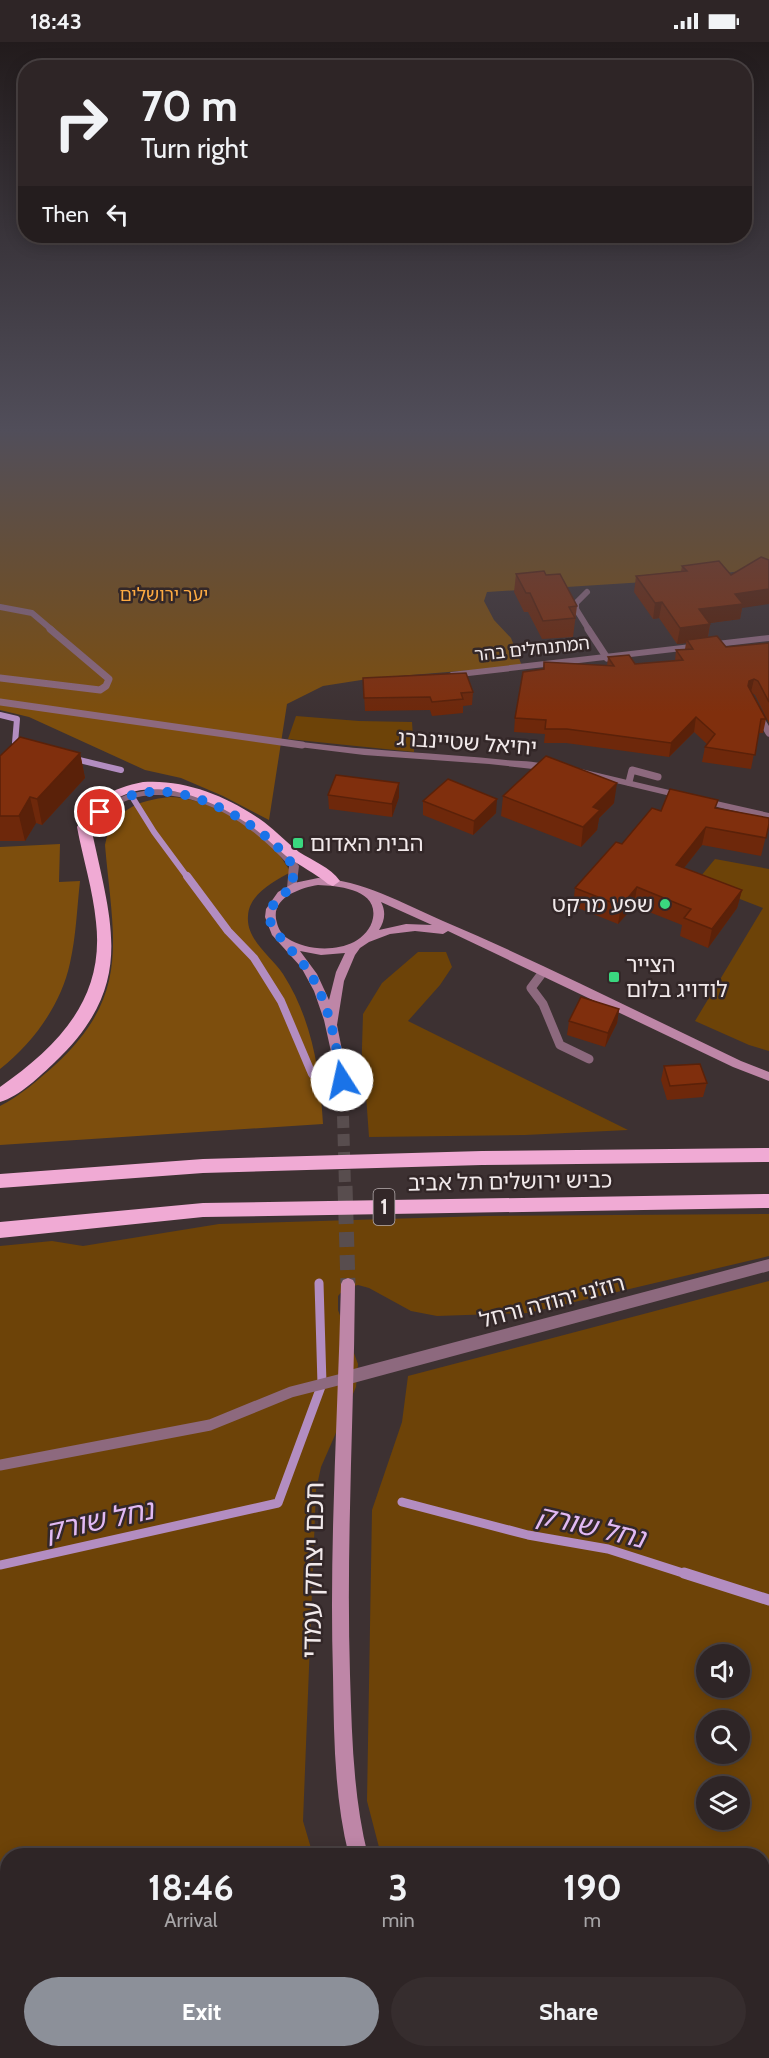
<!DOCTYPE html>
<meta charset="utf-8">
<style>
:root{--surface:#2e2526;--page:#362d2e;--text:#f1f3f6;--muted:#a7a5a7;--line:#494243;--accent:#8c9099}
body{margin:0;font-family:Cabin,"Noto Sans Hebrew",sans-serif;background:var(--page);color:var(--text);height:100vh;display:flex;flex-direction:column;font-size:22px;white-space:nowrap}
*{box-sizing:border-box;margin:0}
p{font-size:20px;color:var(--muted)}
.icon{flex:none;width:33px;height:33px;fill:none;stroke:currentColor;stroke-width:2;stroke-linecap:round;stroke-linejoin:round}
.map{position:relative;flex:1;overflow:hidden}
.details{position:absolute;left:0px;top:1806px;width:770px;height:210px;display:flex;flex-direction:column;background:var(--surface);border-radius:24px 24px 0 0;box-shadow:0 3px 15px #0003,0 0 0 2px var(--line)}
.details>*{flex:none}
.top-card{position:absolute;left:18px;top:18px;width:734px;height:183px;border-radius:24px;box-shadow:0 3px 15px #0003,0 0 0 2px var(--line);background:#2e2526;color:var(--text);overflow:hidden}
.fabs{position:absolute;left:696px;top:1602px;display:grid;gap:12px}
.fabs a{display:grid;place-items:center;width:54px;height:54px;border-radius:50%;background:var(--surface);box-shadow:0 3px 15px #0003,0 0 0 2px var(--line);font-size:30px}
.pin{position:absolute;display:grid;place-items:center;width:51px;height:51px;color:#fff;margin:-26px;border:3px solid #fff;border-radius:50%;box-shadow:0 2px 6px #0007}
.me{position:absolute;width:66px;margin:-33px;rotate:350deg;stroke-linejoin:round;filter:drop-shadow(0 0 4px #0008)}
.turn{display:flex;align-items:center;gap:21px;height:126px;padding:0 24px;font-size:27px}
.turn .icon{width:78px;height:78px;stroke-width:2.5}
.turn b{display:block;font-size:42px;line-height:51px}
.then{display:flex;align-items:center;height:57px;padding:0 24px;background:#0003;gap:12px;font-size:22px}
.eta{display:flex;justify-content:space-evenly;align-items:center;height:102px;text-align:center}
.eta b{font-size:36px;font-weight:700;line-height:42px}
.button{display:flex;gap:12px;margin-top:auto;padding:12px 24px}
.button a{flex:1;height:69px;border-radius:36px;background:var(--accent);color:#fff;font-size:24px;font-weight:700;line-height:69px;text-align:center}
.button a+a{background:var(--page);color:var(--text)}
.status{display:flex;justify-content:space-between;align-items:center;height:42px;padding:0 30px;background:var(--surface);direction:ltr}
.status svg{height:16px;fill:currentColor}
.map>svg:first-child{display:block}
</style>
<div class="status"><b>18:43</b><svg viewBox="0 0 49 12"><path d="M0 12V9h3v3zM5 12V6h3v6zM10 12V3h3v9zM15 12V0h3v12zM26 1h20v11H26zM47 4h2v5h-2z"/></svg></div>
<div class="map">
<svg width="769" height="2016" viewBox="0 0 769 2016">
<rect width="100%" height="100%" fill="#3d3132"/>
<g fill="#6d4308" fill-rule="evenodd">
<path d="M 296,674 L 359,679 L 412,680 L 414,710 L 288,697 Z"/>
<path d="M 715,817 L 769,827 L 769,1009 L 749,1003 L 695,979 L 763,866 L 696,840 Z"/>
<path d="M 418,910 L 446,910 L 452,925 L 440,943 L 408,979 L 628,1088 L 525,1093 L 369,1095 L 366,1053 L 374,1043 L 361,1039 L 363,972 L 382,941 Z"/>
<path d="M 769,1172 L 769,1214 L 528,1271 L 437,1274 L 411,1269 L 369,1246 L 358,1243 L 345,1246 L 338,1254 L 338,1268 L 358,1322 L 356,1345 L 321,1425 L 316,1448 L 303,1779 L 313,1813 L 8,1814 L 8,2008 L 414,2008 L 421,2016 L 0,2016 L 0,1204 L 52,1199 L 83,1204 L 219,1182 L 485,1174 Z"/>
<path d="M 769,1239 L 769,2016 L 507,2016 L 497,2009 L 762,2008 L 762,1814 L 381,1813 L 367,1759 L 372,1468 L 402,1380 L 408,1334 ZM 740,1612 L 740,1646 L 706,1646 L 706,1612 ZM 706,1678 L 740,1678 L 740,1712 L 706,1712 ZM 740,1744 L 740,1778 L 706,1778 L 706,1744 Z"/>
</g>
<g fill="#7d4e0d">
<path d="M 0,389 L 769,389 L 769,525 L 676,538 L 487,550 L 484,559 L 494,578 L 511,596 L 522,624 L 374,636 L 323,644 L 287,662 L 269,778 L 223,754 L 181,736 L 145,728 L 29,675 L 0,668 Z"/>
<path d="M 170,755 C 205,756 241,777 268,800 C 277,808 284,820 291,830 C 274,839 249,852 248,874 C 246,898 271,914 283,932 C 312,977 320,1029 323,1082 L 0,1103 L 0,1064 C 20,1054 38,1038 55,1023 C 132,952 113,897 105,803 C 111,769 138,758 170,755 Z"/>
<path d="M 60,802 L 59,840 L 80,839 C 77,866 76,895 70,921 C 61,963 33,1001 0,1027 L 0,805 Z"/>
</g>
<g fill="none" stroke-linecap="round" stroke-linejoin="round">
<g stroke="#b38dc1" stroke-width="6">
<path d="M 0,673 L 17,677 L 15,701 L 22,703"/>
<path d="M 75,717 L 121,728"/>
<path d="M 134,758 L 154,790 L 188,836"/>
</g>
<path stroke="#b38dc1" stroke-width="8" d="M 187,834 L 228,889 L 254,916 L 281,959 L 312,1032"/>
<g stroke="#b38dc1" stroke-width="9">
<path d="M 402,1460 L 528,1493 L 608,1507 L 689,1533"/>
<path d="M 0,1523 L 278,1461 L 322,1342 L 319,1241"/>
</g>
<path stroke="#b38dc1" stroke-width="11" d="M 684,1531 L 769,1558"/>
<path stroke="#584d4e" stroke-width="12" stroke-dasharray="12 6" stroke-linecap="butt" d="M 342,1038 L 345,1145"/>
<path stroke="#584d4e" stroke-width="15" stroke-dasharray="15 8" stroke-linecap="butt" d="M 345,1144 L 348,1242"/>
<g stroke="#8d697e" stroke-width="6">
<path d="M 587,550 L 576,561 L 576,567 L 589,588"/>
<path d="M 0,565 L 32,571 L 52,588"/>
</g>
<g stroke="#8d697e" stroke-width="7">
<path d="M 588,587 L 607,616"/>
<path d="M 0,636 L 100,648 L 106,644 L 109,637 L 50,587"/>
<path d="M 0,660 L 302,703"/>
<path d="M 759,674 L 769,691"/>
<path d="M 629,740 L 632,728 L 658,735"/>
</g>
<path stroke="#8d697e" stroke-width="9" d="M 543,930 L 531,946 L 543,962 L 560,1003 L 589,1017"/>
<path stroke="#8d697e" stroke-width="11" d="M 0,1423 L 210,1383 L 291,1350 L 346,1336"/>
<g fill="#8d697e" fill-rule="evenodd">
<path d="M 769,593 L 769,599 L 451,636 L 447,633 L 451,630 Z"/>
<path d="M 302,700 C 370,709 438,711 506,718 C 519,719 546,719 556,726 L 551,729 L 489,722 L 364,713 L 299,705 L 299,701 Z"/>
<path d="M 577,726 L 686,752 L 688,754 L 683,757 L 574,731 L 572,729 Z"/>
<path d="M 154,747 C 211,750 265,778 299,824 L 296,848 L 288,848 L 287,846 L 289,824 C 254,783 196,744 138,755 C 122,758 108,770 91,774 L 86,771 L 128,752 Z"/>
<path d="M 703,756 L 769,771 L 769,777 L 700,761 L 700,757 Z"/>
<path d="M 769,1217 L 769,1229 L 346,1343 L 341,1341 L 339,1336 L 341,1331 L 346,1329 Z"/>
</g>
<g fill="#be86a7" fill-rule="evenodd">
<path d="M 318,836 C 362,838 402,861 443,879 C 544,922 642,972 741,1019 L 769,1030 L 769,1039 L 733,1025 L 448,889 L 443,892 L 415,889 L 390,892 L 369,900 L 360,906 L 355,913 L 344,939 L 337,983 L 348,1038 L 346,1041 L 338,1041 L 324,978 L 314,949 L 301,925 L 272,893 L 265,875 L 266,867 L 278,850 L 294,841 ZM 318,843 C 338,844 378,847 373,876 C 371,887 363,895 354,900 C 334,910 305,908 287,896 C 282,893 278,886 277,881 C 269,856 300,846 318,843 ZM 381,860 L 432,883 L 406,882 L 379,888 C 385,879 386,869 381,860 ZM 300,909 L 321,913 L 345,911 L 336,930 L 329,958 L 317,932 Z"/>
<path d="M 348,1236 L 353,1238 L 355,1242 C 354,1372 346,1503 350,1633 C 352,1694 353,1754 368,1814 L 349,1814 C 334,1754 334,1694 333,1633 C 329,1503 338,1372 341,1242 L 343,1238 Z"/>
<path d="M 461,2008 L 483,2008 L 486,2016 L 464,2016 Z"/>
</g>
<g fill="#f0aad4" fill-rule="evenodd">
<path d="M 143,740 C 186,737 229,755 264,780 C 276,789 287,801 299,810 C 313,819 330,825 340,839 L 333,844 L 328,842 C 315,831 300,824 286,814 C 274,804 264,793 251,784 C 206,752 125,720 91,785 C 111,881 137,942 55,1020 C 40,1034 20,1054 0,1060 L 0,1045 C 58,1004 105,957 96,880 C 93,848 83,817 77,785 C 92,757 112,746 143,740 Z"/>
<path d="M 769,1106 L 769,1120 L 482,1123 L 203,1131 L 0,1146 L 0,1132 L 203,1117 L 482,1109 Z"/>
<path d="M 769,1152 L 769,1166 L 203,1175 L 0,1196 L 0,1180 L 203,1161 Z"/>
</g>
</g>
<g fill="#6e280b">
<path d="M 682,524 L 742,566 L 740,577 L 709,581 L 710,582 L 708,595 L 726,605 L 769,601 L 769,681 L 755,653 L 752,651 L 766,677 L 763,691 L 758,691 L 751,727 L 702,720 L 705,705 L 707,702 L 694,690 L 669,715 L 566,701 L 544,701 L 545,692 L 514,690 L 515,676 L 543,627 L 544,620 L 607,624 L 608,615 L 635,622 L 675,619 L 676,608 L 685,607 L 686,601 L 677,602 L 659,576 L 653,577 L 634,550 L 636,534 L 681,529 Z"/>
<path d="M 516,532 L 546,533 L 577,564 L 573,595 L 542,597 L 528,570 L 524,570 L 514,550 Z"/>
<path d="M 363,636 L 473,650 L 472,663 L 463,664 L 463,671 L 432,674 L 430,668 L 365,669 Z"/>
<path d="M 80,711 L 85,736 L 42,783 L 36,781 L 25,799 L 0,799 L 0,714 Z"/>
<path d="M 399,741 L 399,755 L 392,775 L 329,767 L 328,753 Z"/>
<path d="M 503,754 L 614,761 L 599,776 L 597,788 L 581,805 L 501,774 Z"/>
<path d="M 423,759 L 496,771 L 473,793 L 423,773 Z"/>
<path d="M 717,767 L 769,782 L 761,814 L 702,803 L 684,826 L 742,848 L 737,866 L 708,906 L 680,894 L 682,883 L 634,864 L 618,882 L 573,864 L 575,846 L 622,802 L 661,769 Z"/>
<path d="M 619,967 L 617,981 L 605,1005 L 567,993 L 569,979 Z"/>
<path d="M 664,1024 L 707,1041 L 703,1055 L 667,1058 L 661,1038 Z"/>
</g>
<g fill="#5a2109">
<path d="M 769,547 L 769,562 L 742,566 L 740,577 L 696,583 L 699,567 L 735,552 Z"/>
<path d="M 662,560 L 659,576 L 653,577 L 655,561 Z"/>
<path d="M 710,582 L 707,598 L 687,598 L 686,601 L 677,602 L 680,586 Z"/>
<path d="M 754,637 L 751,650 L 746,653 L 749,639 Z"/>
<path d="M 696,675 L 694,690 L 669,715 L 671,701 Z"/>
<path d="M 80,711 L 85,736 L 42,783 L 37,757 Z"/>
<path d="M 399,741 L 399,755 L 392,775 L 392,762 Z"/>
<path d="M 617,741 L 614,761 L 599,776 L 597,788 L 581,805 L 583,785 L 593,765 Z"/>
<path d="M 30,755 L 36,781 L 25,799 L 19,774 Z"/>
<path d="M 497,757 L 496,771 L 473,793 L 474,779 Z"/>
<path d="M 706,785 L 702,803 L 672,841 L 676,823 Z"/>
<path d="M 637,845 L 634,864 L 618,882 L 621,864 Z"/>
<path d="M 742,848 L 737,866 L 708,906 L 712,887 Z"/>
<path d="M 619,967 L 617,981 L 605,1005 L 608,991 Z"/>
</g>
<g fill="#802f0d" stroke="#5a2109" stroke-width="1.5">
<path d="M 761,515 L 769,518 L 769,547 L 735,552 L 743,562 L 699,567 L 710,582 L 680,586 L 662,560 L 655,561 L 636,534 L 687,529 L 682,524 L 719,519 L 731,533 Z"/>
<path d="M 544,529 L 546,533 L 560,532 L 577,564 L 569,565 L 575,576 L 543,579 L 530,551 L 526,551 L 516,532 Z"/>
<path d="M 717,594 L 726,605 L 769,601 L 769,660 L 758,639 L 754,637 L 749,639 L 748,644 L 766,677 L 761,677 L 755,713 L 705,705 L 715,692 L 696,675 L 671,701 L 567,687 L 545,687 L 546,678 L 515,676 L 523,630 L 544,627 L 544,620 L 614,624 L 608,615 L 629,613 L 635,622 L 683,618 L 676,608 L 693,607 L 687,598 Z"/>
<path d="M 466,631 L 473,650 L 461,651 L 463,657 L 432,660 L 430,655 L 364,656 L 363,636 Z"/>
<path d="M 20,695 L 80,711 L 37,757 L 30,755 L 19,774 L 0,774 L 0,714 Z"/>
<path d="M 546,714 L 617,741 L 593,765 L 600,768 L 583,785 L 503,754 Z"/>
<path d="M 336,733 L 399,741 L 392,762 L 328,753 Z"/>
<path d="M 448,737 L 497,757 L 474,779 L 423,759 Z"/>
<path d="M 670,747 L 718,758 L 715,766 L 769,776 L 769,782 L 766,796 L 706,785 L 676,823 L 742,848 L 712,887 L 684,876 L 691,867 L 637,845 L 621,864 L 575,846 L 616,800 L 622,802 L 652,766 L 661,769 Z"/>
<path d="M 581,955 L 619,967 L 608,991 L 569,979 Z"/>
<path d="M 700,1022 L 707,1041 L 670,1044 L 664,1024 Z"/>
</g>
<linearGradient id="sky" x2="0" y2="1"><stop stop-color="#221b1c"/><stop offset="0.58" stop-color="#514e5a"/><stop offset="1" stop-color="#514e5a" stop-opacity="0"/></linearGradient>
<rect width="769" height="671" fill="url(#sky)"/>
<g fill="none" stroke-linecap="round" stroke-linejoin="round">
<path stroke="#1a73e8" stroke-width="10" stroke-dasharray="0 18" d="M 100,770 C 111,763 123,755 137,752 C 181,741 235,769 269,797 C 278,804 286,815 294,824 L 292,846 C 281,853 268,863 270,878 C 272,891 302,917 311,933 C 330,965 336,1002 342,1038"/>
</g>
<g fill="#3ad77f" stroke="#332728" stroke-width="2">
<rect x="292" y="795" width="12" height="12" rx="3"/>
<circle cx="665" cy="862" r="6"/>
<rect x="608" y="929" width="12" height="12" rx="3"/>
</g>
<g text-anchor="middle" stroke-width="5" stroke-linejoin="round" paint-order="stroke">
<g font-size="18" fill="#fdaa42" stroke="#332728">
<text x="164" y="559">יער ירושלים</text>
</g>
<g font-size="18" fill="#f1e9ea" stroke="#332728">
<text transform="translate(532 607) rotate(-6)" y="6">המתנחלים בהר</text>
</g>
<rect fill="#332728" stroke="#b8afb0" stroke-width="1.5" x="373.5" y="1147" width="21" height="36" rx="4.5"/>
<g font-size="21" font-weight="bold" fill="#f1e9ea">
<text x="384" y="1172">1</text>
</g>
<g font-size="22" fill="#f1e9ea" stroke="#332728">
<text transform="translate(467 700) rotate(4)" y="8">יחיאל שטיינברג</text>
<text transform="translate(510 1139) rotate(-1)" y="8">כביש ירושלים תל אביב</text>
<text transform="translate(552 1259) rotate(-15)" y="8">רוז'ני יהודה ורחל</text>
</g>
<g font-size="22" fill="#f1e9ea" stroke="#332728" text-anchor="start">
<text x="310" y="809">הבית האדום</text>
<text x="653" y="870" text-anchor="end">שפע מרקט</text>
<text x="626" y="930">הצייר<tspan x="626" dy="25">לודויג בלום</tspan></text>
</g>
<g font-size="27" fill="#f1e9ea" stroke="#332728">
<text transform="translate(313 1528) rotate(-89)" y="9">חכם יצחק עמדי</text>
</g>
<g font-size="28" font-style="italic" fill="#e1b9f3" stroke="#332728">
<text transform="translate(99 1478) rotate(-12)" y="10">נחל שורק</text>
<text transform="translate(591 1484) rotate(13)" y="10">נחל שורק</text>
</g>
</g>
</svg>
<div class="fabs">
<a><svg class="icon" aria-label="sound" viewBox="0 0 24 24"><path d="M4 9h4l5-4v14l-5-4H4zM17 9q2 3 0 6"/></svg></a>
<a><svg class="icon" aria-label="search" viewBox="0 0 24 24"><circle cx="10" cy="10" r="6"/><path d="M15 15l6 6"/></svg></a>
<a><svg class="icon" aria-label="layers" viewBox="0 0 24 24"><path d="M12 4l9 5-9 5-9-5zM3 14l9 5 9-5"/></svg></a>
</div>
<div class="pin" style="left:100px;top:770px;background:#d93025"><svg class="icon" aria-label="arrive" viewBox="0 0 24 24"><path d="M6 21V4h12l-3 4 3 4H6"/></svg></div>
<svg class="me" style="left:342px;top:1038px" viewBox="-20 -20 40 40"><circle r="19" fill="#fff"/><path d="M0-13L10 11 0 6-10 11z" fill="#1a73e8"/></svg>
<div class="top-card">
<div class="turn"><svg class="icon" aria-label="right" viewBox="0 0 24 24"><path d="M7 20v-9h11M14 6l5 5-5 5"/></svg><div><b>70 m</b>Turn right</div></div>
<div class="then">Then<svg class="icon" aria-label="left" viewBox="0 0 24 24"><path d="M17 20v-9H6M10 6l-5 5 5 5"/></svg></div>
</div>
<section class="details">
<div class="eta">
<div><b>18:46</b><p>Arrival</p></div>
<div><b>3</b><p>min</p></div>
<div><b>190</b><p>m</p></div>
</div>
<div class="button"><a>Exit</a><a>Share</a></div>
</section>
</div>
